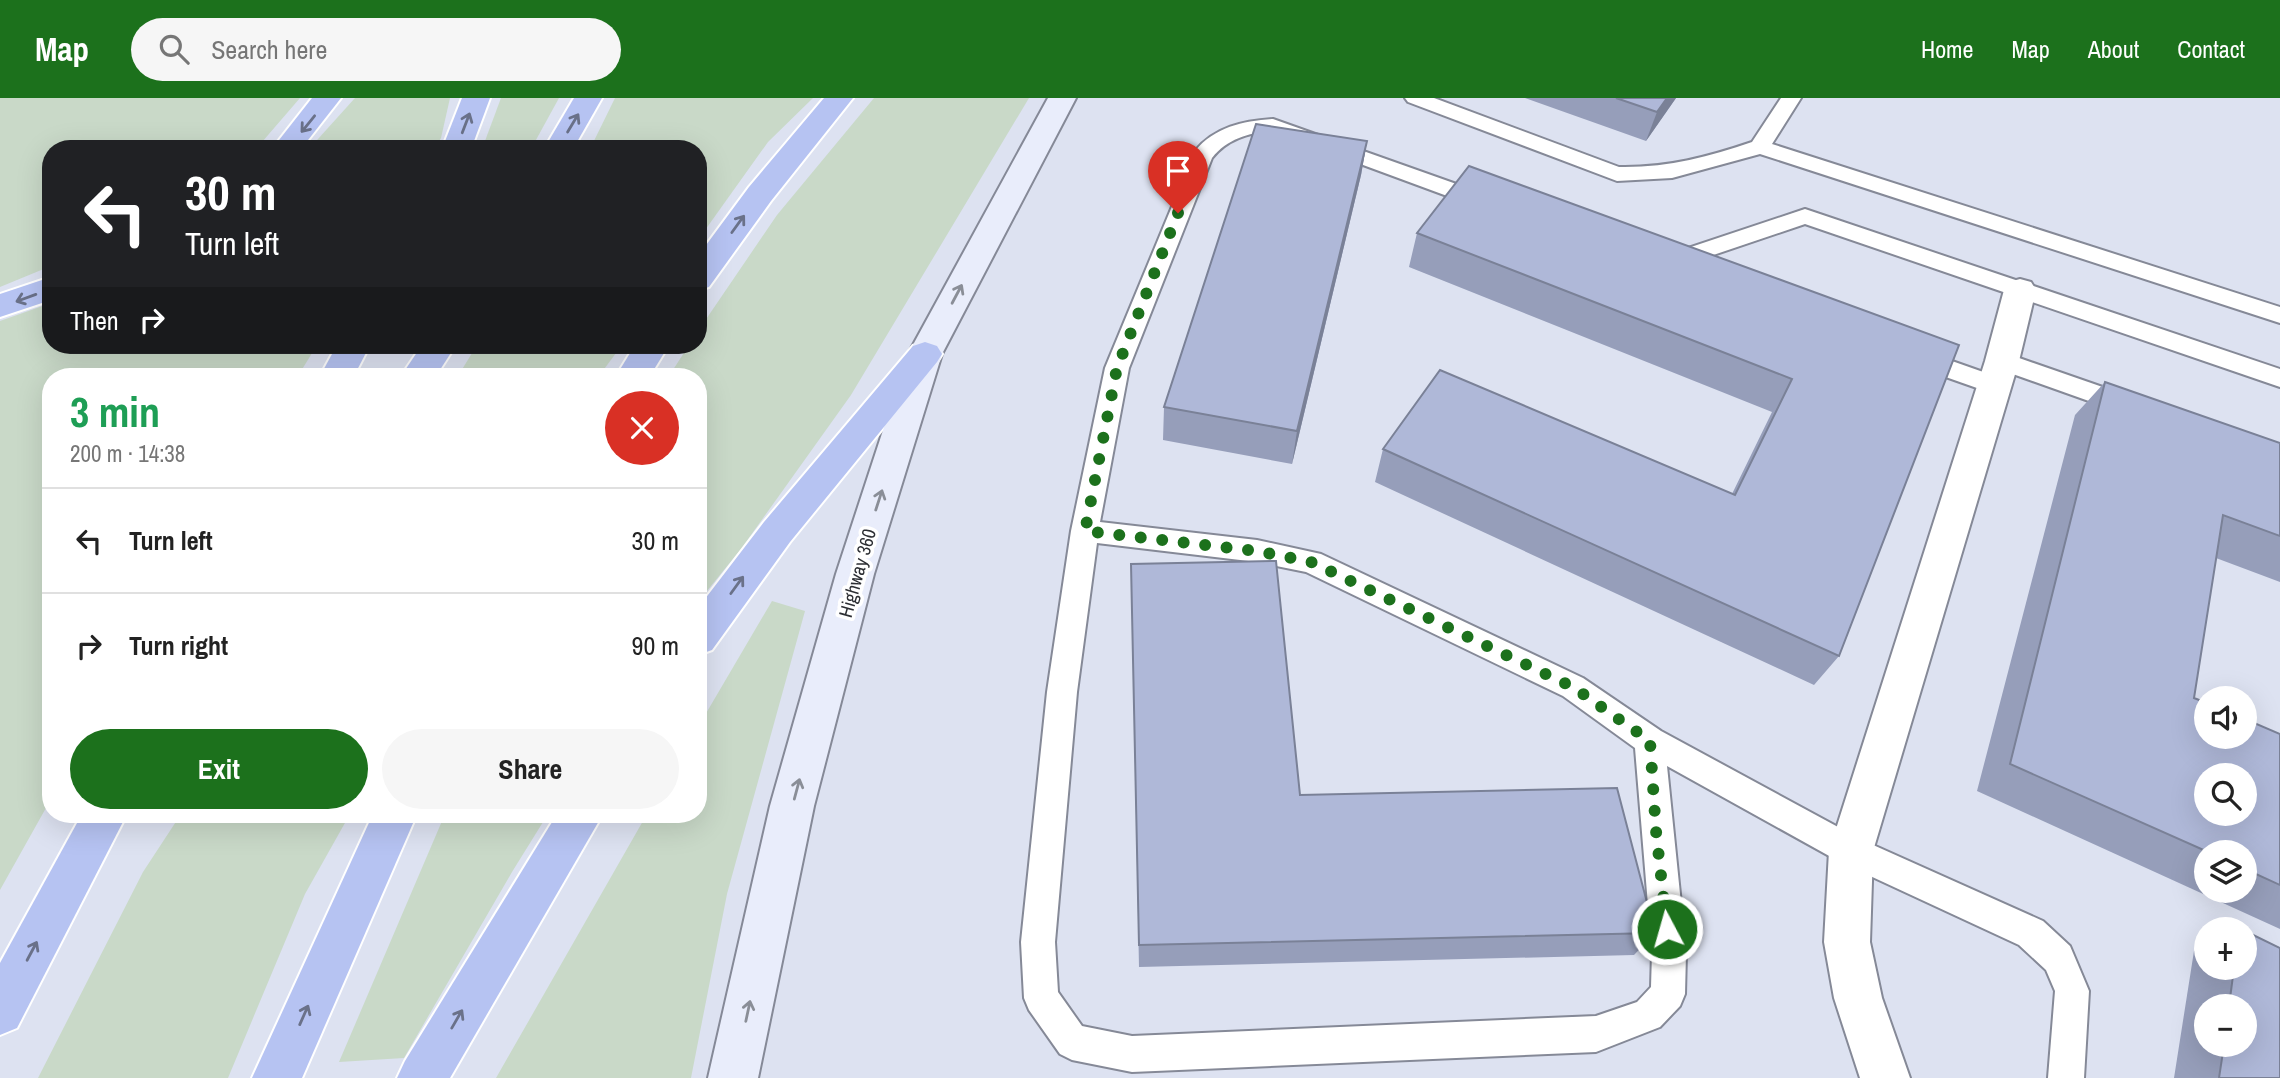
<!DOCTYPE html>
<meta charset="utf-8">
<style>
:root{--surface:#fff;--page:#f6f6f6;--text:#222;--muted:#767676;--line:#e0e0e0;--accent:#1c711c}
body{margin:0;font-family:"Archivo Narrow",sans-serif;background:var(--page);color:var(--text);height:100vh;display:flex;flex-direction:column;font-size:26px;white-space:nowrap}
*{box-sizing:border-box;margin:0}
p{font-size:23px;color:var(--muted)}
.icon{flex:none;width:38px;height:38px;fill:none;stroke:currentColor;stroke-width:2;stroke-linecap:round;stroke-linejoin:round}
.map{position:relative;flex:1;overflow:hidden}
.sheet{position:absolute;left:42px;top:270px;width:665px;height:455px;display:flex;flex-direction:column;background:var(--surface);border-radius:28px;box-shadow:0 7px 28px #0002}
.sheet>*{flex:none}
.hud{position:absolute;left:42px;top:42px;width:665px;height:214px;border-radius:28px;box-shadow:0 7px 28px #0002;background:#202124;color:#fff;overflow:hidden}
.controls{position:absolute;left:2194px;top:588px;display:grid;gap:14px}
.controls a{display:grid;place-items:center;width:63px;height:63px;border-radius:50%;background:var(--surface);box-shadow:0 7px 28px #0002;font-size:35px}
.pin{position:absolute;display:grid;place-items:center;width:60px;height:60px;color:#fff;margin:-72px -30px;border-radius:50% 50% 50% 0;rotate:-45deg;box-shadow:0 0 7px #0007}
.pin .icon{rotate:45deg}
.me{position:absolute;width:77px;margin:-38px;rotate:354deg;stroke-linejoin:round;filter:drop-shadow(0 0 5px #0008)}
.turn{display:flex;align-items:center;gap:24px;height:147px;padding:0 28px;font-size:32px}
.turn .icon{width:91px;height:91px;stroke-width:2.5}
.turn b{display:block;font-size:49px;line-height:60px}
.then{display:flex;align-items:center;height:66px;padding:0 28px;background:#0003;gap:14px;font-size:26px}
.round{display:grid;place-items:center;flex:none;width:74px;height:74px;border-radius:37px;background:var(--page)}
.headline{display:flex;align-items:center;justify-content:space-between;height:119px;padding:0 28px}
h1{font-size:42px;font-weight:700;line-height:52px;color:#1e9e55}
.cta{display:flex;gap:14px;margin-top:auto;padding:14px 28px}
.cta a{flex:1;height:80px;border-radius:42px;background:var(--accent);color:#fff;font-size:28px;font-weight:700;line-height:80px;text-align:center}
.cta a+a{background:var(--page);color:var(--text)}
ul{padding:0;list-style:none}
li{display:flex;align-items:center;gap:21px;height:105px;padding:0 28px;border-top:2px solid var(--line)}
li div{flex:1}
li b{display:block;font-size:26px}
li em{font-style:normal}
header{display:flex;align-items:center;gap:42px;box-sizing:border-box;height:98px;padding:0 35px;background:var(--accent);color:#fff}
header strong{font-size:33px}
nav{display:flex;gap:38px;margin-inline-start:auto;font-size:24px}
.search{width:490px;height:63px;background:var(--page);display:flex;align-items:center;gap:18px;box-sizing:border-box;padding:0 24px;border-radius:38px;color:var(--muted);font-size:26px}
.map>svg:first-child{display:block}
</style>
<header>
<strong>Map</strong>
<div class="search"><svg class="icon" aria-label="search" viewBox="0 0 24 24"><circle cx="10" cy="10" r="6"/><path d="M15 15l6 6"/></svg>Search here</div>
<nav><a>Home</a><a>Map</a><a>About</a><a>Contact</a></nav>
</header>
<div class="map">
<svg width="2280" height="980" viewBox="0 0 2280 980">
<rect width="100%" height="100%" fill="#dde2f1"/>
<g fill="#c9d9c8">
<path d="M 0,0 L 300,0 L 256,51 L 51,51 L 51,168 L 0,189 Z"/>
<path d="M 355,0 L 450,0 L 441,40 L 434,51 L 309,51 Z"/>
<path d="M 501,0 L 559,0 L 531,51 L 482,51 Z"/>
<path d="M 615,0 L 813,0 L 768,44 L 698,142 L 698,51 L 590,51 Z"/>
<path d="M 874,0 L 1029,0 L 851,297 L 741,451 L 698,504 L 698,278 L 669,278 L 689,247 L 698,247 L 698,233 L 777,117 Z"/>
<path d="M 51,205 L 51,247 L 317,247 L 298,278 L 51,278 L 51,701 L 0,792 L 0,223 Z"/>
<path d="M 477,247 L 622,247 L 599,278 L 458,278 Z"/>
<path d="M 772,503 L 805,513 L 727,796 L 691,980 L 496,980 L 647,716 L 698,716 L 698,629 Z"/>
<path d="M 181,716 L 350,716 L 305,796 L 228,980 L 38,980 L 143,774 Z"/>
<path d="M 445,716 L 548,716 L 512,774 L 404,960 L 339,964 Z"/>
</g>
<g fill="none" stroke-linecap="round" stroke-linejoin="round">
<g stroke="#858997" stroke-width="4">
<g id="service">
<path d="M 1405,0 L 1434,0 L 1619,69 C 1666,70 1708,59 1752,44 L 1781,0 L 1801,0 L 1772,46 L 2280,209 L 2280,225 L 1760,56 L 1672,80 L 1617,83 L 1408,4 Z"/>
<path d="M 1273,21 L 1493,99 L 1496,104 L 1493,109 L 1477,109 L 1271,33 C 1248,35 1227,41 1212,60 L 1129,270 L 1100,424 L 1257,442 L 1321,456 L 1583,580 L 1661,633 L 1862,742 L 2043,823 L 2070,848 L 2089,893 L 2084,980 L 2048,980 L 2055,893 L 2046,872 L 2019,847 L 1840,764 L 1667,668 L 1686,855 L 1685,896 L 1680,908 L 1660,929 L 1596,954 L 1132,974 L 1072,962 L 1060,956 L 1029,912 L 1024,900 L 1021,844 L 1047,594 L 1071,433 L 1105,270 L 1195,53 C 1215,29 1243,23 1273,21 ZM 1097,445 L 1257,464 L 1306,474 L 1563,598 L 1635,650 L 1652,855 L 1651,889 L 1637,904 L 1596,918 L 1132,938 L 1082,928 L 1058,894 L 1055,844 L 1077,594 Z"/>
<path d="M 1805,111 L 2280,271 L 2280,289 L 1805,126 L 1666,173 L 1658,170 L 1655,165 L 1658,160 Z"/>
<path d="M 1915,250 L 2003,281 L 2006,287 L 2003,293 L 1994,296 L 1906,265 L 1903,259 L 1906,253 Z"/>
<path d="M 2002,254 L 2140,302 L 2144,309 L 2140,316 L 2131,318 L 1993,269 L 1990,263 L 1993,257 Z"/>
</g>
</g>
<g stroke="#858997" stroke-width="4">
<path id="minor" d="M 2020,181 L 2031,184 L 2036,192 L 2019,263 L 1873,753 L 1870,844 L 1882,900 L 1910,980 L 1860,980 L 1834,900 L 1824,844 L 1829,753 L 1985,263 L 2004,192 L 2009,184 Z"/>
</g>
<g stroke="#858997" stroke-width="4">
<path id="secondary" d="M 1048,0 L 1076,0 L 942,256 L 874,476 L 814,708 L 758,980 L 708,980 L 770,708 L 836,476 L 908,256 Z"/>
</g>
<g stroke="#fff" stroke-width="4">
<g id="motorway">
<path d="M 312,0 L 341,0 L 301,51 L 272,51 Z"/>
<path d="M 462,0 L 490,0 L 471,51 L 442,51 Z"/>
<path d="M 574,0 L 602,0 L 573,51 L 544,51 Z"/>
<path d="M 824,0 L 853,0 L 771,103 L 709,189 L 698,192 L 698,158 L 749,89 Z"/>
<path d="M 51,179 L 51,202 L 0,219 L 0,196 Z"/>
<path d="M 925,244 L 937,248 L 942,256 L 937,264 L 790,444 L 712,552 L 698,557 L 698,510 L 764,424 L 913,248 Z"/>
<path d="M 337,247 L 370,247 L 354,278 L 320,278 Z"/>
<path d="M 422,247 L 456,247 L 436,278 L 401,278 Z"/>
<path d="M 635,247 L 669,247 L 650,278 L 616,278 Z"/>
<path d="M 82,716 L 127,716 L 17,930 L 0,937 L 0,865 Z"/>
<path d="M 373,716 L 417,716 L 302,980 L 252,980 Z"/>
<path d="M 557,716 L 603,716 L 450,980 L 397,980 L 405,963 Z"/>
</g>
</g>
<use href="#service" fill="#fff" fill-rule="evenodd"/>
<use href="#minor" fill="#fff" fill-rule="evenodd"/>
<use href="#secondary" fill="#e9edfb" fill-rule="evenodd"/>
<use href="#motorway" fill="#b6c3f2" fill-rule="evenodd"/>
</g>
<g fill="#969eba" fill-rule="evenodd">
<path d="M 1525,0 L 1676,0 L 1646,43 Z"/>
<path d="M 1367,43 L 1361,77 L 1292,366 L 1163,342 L 1164,309 Z"/>
<path d="M 1417,135 L 1959,247 L 1839,558 L 1814,587 L 1375,384 L 1383,351 L 1732,396 L 1772,314 L 1409,169 Z"/>
<path d="M 2105,284 L 2280,345 L 2280,484 L 2216,460 L 2194,600 L 2280,636 L 2280,831 L 1977,693 L 2075,317 ZM 2207,754 L 2245,754 L 2245,793 L 2207,793 Z"/>
<path d="M 1131,466 L 1300,697 L 1655,835 L 1634,857 L 1139,869 Z"/>
<path d="M 2207,847 L 2207,870 L 2245,870 L 2280,980 L 2174,980 L 2194,853 ZM 2207,908 L 2245,908 L 2245,947 L 2207,947 Z"/>
</g>
<g fill="#7a8197">
<path d="M 1667,0 L 1676,0 L 1646,43 L 1657,14 Z"/>
<path d="M 1367,43 L 1361,77 L 1292,366 L 1297,333 Z"/>
</g>
<g fill="#afb8d8" stroke="#7a8197" stroke-width="2" fill-rule="evenodd">
<path d="M 1616,0 L 1667,0 L 1657,14 Z"/>
<path d="M 1256,26 L 1367,43 L 1297,333 L 1164,309 Z"/>
<path d="M 1469,68 L 1959,247 L 1839,558 L 1383,351 L 1440,272 L 1735,397 L 1792,281 L 1417,135 Z"/>
<path d="M 2105,284 L 2280,345 L 2280,438 L 2223,417 L 2194,600 L 2207,605 L 2207,639 L 2245,639 L 2245,621 L 2280,636 L 2280,787 L 2245,771 L 2245,754 L 2208,754 L 2010,666 ZM 2207,677 L 2245,677 L 2245,716 L 2207,716 Z"/>
<path d="M 1276,463 L 1300,697 L 1617,690 L 1655,835 L 1139,847 L 1131,466 Z"/>
<path d="M 2245,833 L 2280,850 L 2280,980 L 2219,980 L 2224,947 L 2245,947 L 2245,908 L 2229,908 L 2234,870 L 2245,870 Z"/>
</g>
<defs><path id="oneway-shaft" d="M-6 0H5M1.5-3L5.5 0L1.5 3" fill="none" stroke-width="1.6" stroke-linecap="round" stroke-linejoin="round" transform="scale(1.75)"/></defs>
<g stroke="#6a7189">
<use href="#oneway-shaft" transform="translate(466 25) rotate(-69)"/>
<use href="#oneway-shaft" transform="translate(573 25) rotate(-59)"/>
<use href="#oneway-shaft" transform="translate(308 26) rotate(129)"/>
<use href="#oneway-shaft" transform="translate(738 126) rotate(-54)"/>
<use href="#oneway-shaft" transform="translate(26 200) rotate(160)"/>
<use href="#oneway-shaft" transform="translate(737 487) rotate(-54)"/>
<use href="#oneway-shaft" transform="translate(32 853) rotate(-62)"/>
<use href="#oneway-shaft" transform="translate(304 917) rotate(-66)"/>
<use href="#oneway-shaft" transform="translate(457 921) rotate(-60)"/>
</g>
<g stroke="#8a8e97">
<use href="#oneway-shaft" transform="translate(957 196) rotate(-62)"/>
<use href="#oneway-shaft" transform="translate(879 402) rotate(-72)"/>
<use href="#oneway-shaft" transform="translate(797 691) rotate(-75)"/>
<use href="#oneway-shaft" transform="translate(748 913) rotate(-78)"/>
</g>
<g fill="none" stroke-linecap="round" stroke-linejoin="round">
<path stroke="#1c711c" stroke-width="12" stroke-dasharray="0 21.6" d="M 1178,115 L 1117,270 L 1085,433 L 1257,453 L 1311,464 L 1573,589 L 1650,643 L 1656,733 L 1667,831"/>
</g>
<g text-anchor="middle" stroke-width="7" stroke-linejoin="round" paint-order="stroke">
<g font-size="19" fill="#2c2e33" stroke="#fff">
<text transform="translate(857 475) rotate(-74)" y="7">Highway 360</text>
</g>
</g>
</svg>
<div class="controls">
<a><svg class="icon" aria-label="sound" viewBox="0 0 24 24"><path d="M4 9h4l5-4v14l-5-4H4zM17 9q2 3 0 6"/></svg></a>
<a><svg class="icon" aria-label="search" viewBox="0 0 24 24"><circle cx="10" cy="10" r="6"/><path d="M15 15l6 6"/></svg></a>
<a><svg class="icon" aria-label="layers" viewBox="0 0 24 24"><path d="M12 4l9 5-9 5-9-5zM3 14l9 5 9-5"/></svg></a>
<a>+</a>
<a>−</a>
</div>
<div class="pin" style="left:1178px;top:115px;background:#d93025"><svg class="icon" aria-label="arrive" viewBox="0 0 24 24"><path d="M6 21V4h12l-3 4 3 4H6"/></svg></div>
<svg class="me" style="left:1667px;top:831px" viewBox="-20 -20 40 40"><circle r="17" fill="#1c711c" stroke="#fff" stroke-width="3"/><path d="M0-11L8 9 0 5-8 9z" fill="#fff"/></svg>
<div class="hud">
<div class="turn"><svg class="icon" aria-label="left" viewBox="0 0 24 24"><path d="M17 20v-9H6M10 6l-5 5 5 5"/></svg><div><b>30 m</b>Turn left</div></div>
<div class="then">Then<svg class="icon" aria-label="right" viewBox="0 0 24 24"><path d="M7 20v-9h11M14 6l5 5-5 5"/></svg></div>
</div>
<section class="sheet">
<div class="headline"><div><h1>3 min</h1><p>200 m · 14:38</p></div><a class="round" style="background:#d93025;color:#fff"><svg class="icon" aria-label="close" viewBox="0 0 24 24"><path d="M6 6l12 12M18 6L6 18"/></svg></a></div>
<ul>
<li><svg class="icon" aria-label="left" viewBox="0 0 24 24"><path d="M17 20v-9H6M10 6l-5 5 5 5"/></svg><div><b>Turn left</b></div><em>30 m</em></li>
<li><svg class="icon" aria-label="right" viewBox="0 0 24 24"><path d="M7 20v-9h11M14 6l5 5-5 5"/></svg><div><b>Turn right</b></div><em>90 m</em></li>
</ul>
<div class="cta"><a>Exit</a><a>Share</a></div>
</section>
</div>
